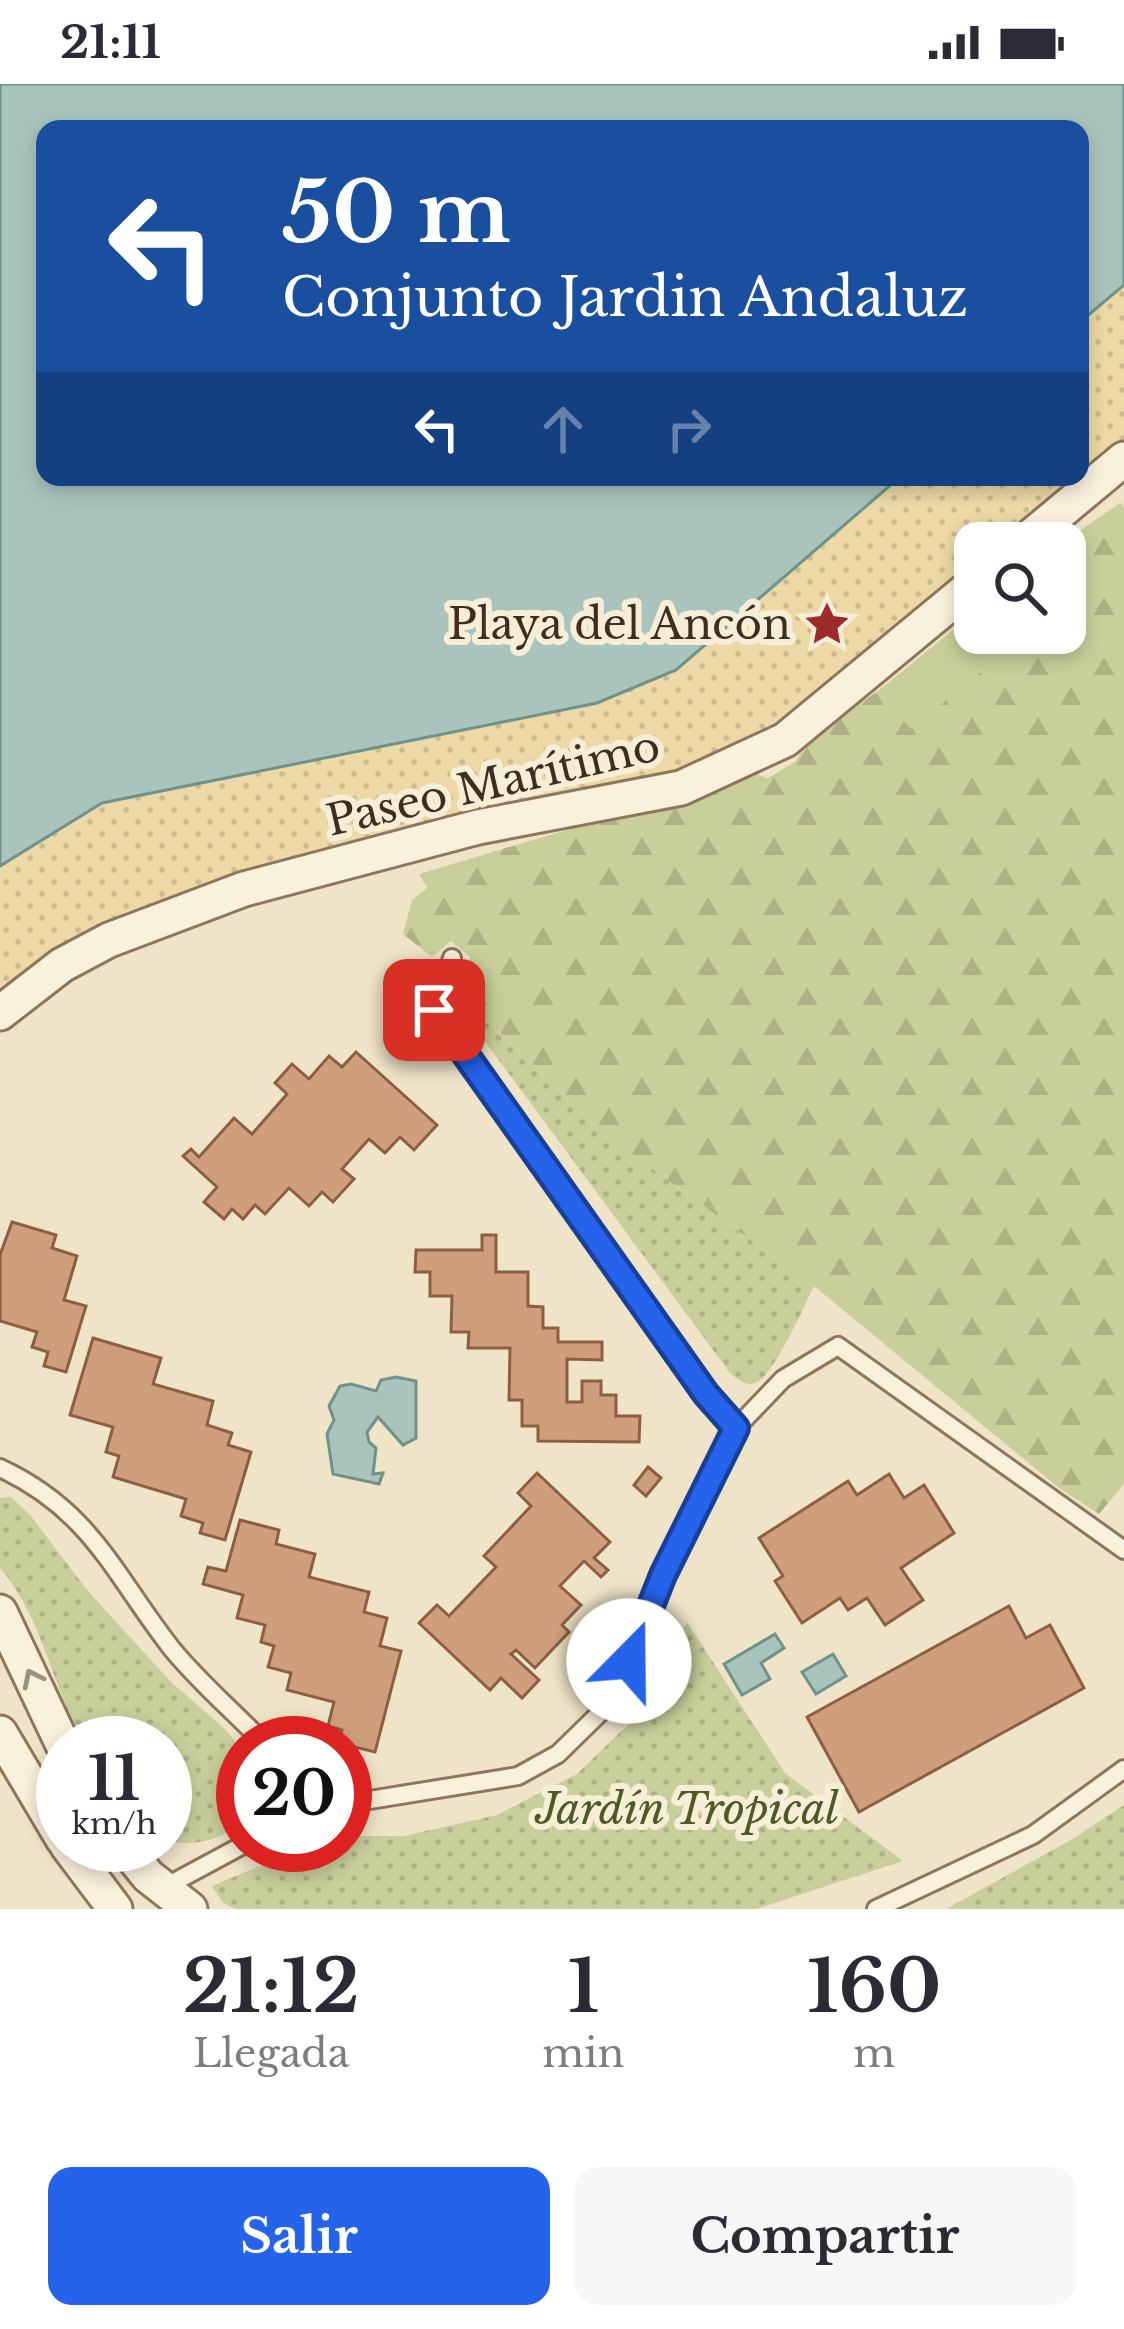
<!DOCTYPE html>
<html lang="es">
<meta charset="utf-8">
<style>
:root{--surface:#fff;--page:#f7f7f7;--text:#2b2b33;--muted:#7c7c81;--accent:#2563eb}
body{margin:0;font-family:"Libre Baskerville",serif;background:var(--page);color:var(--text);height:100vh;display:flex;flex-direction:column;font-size:45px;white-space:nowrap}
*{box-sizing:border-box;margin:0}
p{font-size:39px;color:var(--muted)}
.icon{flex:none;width:66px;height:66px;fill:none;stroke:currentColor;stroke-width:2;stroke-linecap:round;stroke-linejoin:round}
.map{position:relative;height:1825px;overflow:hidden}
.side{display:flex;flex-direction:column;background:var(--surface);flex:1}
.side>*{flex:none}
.top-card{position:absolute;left:36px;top:36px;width:1053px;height:366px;border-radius:24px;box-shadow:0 6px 18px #0003;background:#1a4fa0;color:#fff;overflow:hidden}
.tools{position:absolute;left:954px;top:438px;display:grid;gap:24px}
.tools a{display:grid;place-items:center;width:132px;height:132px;border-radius:24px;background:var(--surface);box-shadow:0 6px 18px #0003;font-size:60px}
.speed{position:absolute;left:36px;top:1632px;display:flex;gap:24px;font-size:60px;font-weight:700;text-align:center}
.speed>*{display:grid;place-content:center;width:156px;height:156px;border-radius:50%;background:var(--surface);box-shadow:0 6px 18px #0003;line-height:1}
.speed small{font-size:30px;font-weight:400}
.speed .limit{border:18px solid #d22;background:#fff;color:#111}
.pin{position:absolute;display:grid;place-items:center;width:102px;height:102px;color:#fff;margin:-51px;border-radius:24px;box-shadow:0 6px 18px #0006}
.me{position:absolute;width:132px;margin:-66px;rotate:22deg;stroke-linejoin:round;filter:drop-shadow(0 0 9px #0008)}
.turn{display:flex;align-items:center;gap:42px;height:252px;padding:0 48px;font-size:54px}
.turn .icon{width:156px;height:156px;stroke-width:2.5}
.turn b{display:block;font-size:84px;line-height:102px}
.lanes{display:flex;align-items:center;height:114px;padding:0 48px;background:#0003;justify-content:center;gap:60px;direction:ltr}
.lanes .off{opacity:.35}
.eta{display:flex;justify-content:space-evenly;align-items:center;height:204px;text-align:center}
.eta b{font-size:72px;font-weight:800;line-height:84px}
.action{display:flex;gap:24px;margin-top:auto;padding:24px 48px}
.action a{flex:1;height:138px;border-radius:24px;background:var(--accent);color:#fff;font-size:48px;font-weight:800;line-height:138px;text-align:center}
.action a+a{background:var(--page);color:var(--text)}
.status{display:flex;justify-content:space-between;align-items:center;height:84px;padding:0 60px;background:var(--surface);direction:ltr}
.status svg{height:33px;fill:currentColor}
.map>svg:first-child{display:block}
</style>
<div class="status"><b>21:11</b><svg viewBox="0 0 49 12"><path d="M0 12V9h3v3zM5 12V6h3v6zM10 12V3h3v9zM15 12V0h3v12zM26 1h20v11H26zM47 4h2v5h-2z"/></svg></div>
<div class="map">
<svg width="1124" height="1825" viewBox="0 0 1124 1825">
<defs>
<pattern id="forest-firs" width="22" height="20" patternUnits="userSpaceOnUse" patternTransform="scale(3)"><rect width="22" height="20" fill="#c9cf9b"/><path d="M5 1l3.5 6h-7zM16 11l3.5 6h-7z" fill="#aeb285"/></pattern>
<pattern id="sand-dots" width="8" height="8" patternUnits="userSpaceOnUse" patternTransform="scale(3)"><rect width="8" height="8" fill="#ecd9a5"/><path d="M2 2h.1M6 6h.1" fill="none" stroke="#cbbb8e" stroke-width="1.8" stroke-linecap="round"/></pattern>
<pattern id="park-dots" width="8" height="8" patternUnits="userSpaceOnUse" patternTransform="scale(3)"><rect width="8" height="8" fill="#c9cf9b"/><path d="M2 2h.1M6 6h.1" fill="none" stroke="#aeb285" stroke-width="1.8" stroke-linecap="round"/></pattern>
</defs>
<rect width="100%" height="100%" fill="#f0e4c8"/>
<path fill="#c9cf9b" d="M 975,528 L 975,549 L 1029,549 L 910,646 L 878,607 Z"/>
<path fill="url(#forest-firs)" d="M 1120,419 L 1124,422 L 1124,1400 L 1099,1430 L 1059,1404 L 814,1202 L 604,1050 L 459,909 L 470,873 L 451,857 L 432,873 L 403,850 L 412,816 L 427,804 L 419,790 L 754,690 L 768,694 L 796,677 L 807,656 L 878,607 L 911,645 L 1029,549 L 1065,549 L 1065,520 L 1073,513 L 1065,502 L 1065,459 L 1062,459 Z"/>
<path fill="url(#sand-dots)" d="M 1124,201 L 1124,375 L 1023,459 L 975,459 L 975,499 L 785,656 L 681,704 L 244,805 L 0,929 L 0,782 L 102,719 L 597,619 L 676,586 L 900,393 L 1080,393 L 1080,238 Z"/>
<g fill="url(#park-dots)">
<path d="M 459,909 L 604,1050 L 814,1202 C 804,1222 773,1294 755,1299 C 745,1302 737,1295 730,1289 L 467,933 L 460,920 Z"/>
<path d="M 11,1413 L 31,1432 L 87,1506 L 171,1598 L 225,1645 L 243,1667 L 243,1738 C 219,1756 194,1764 165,1756 L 165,1659 L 85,1659 C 51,1604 44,1535 0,1484 L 0,1414 Z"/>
<path d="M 687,1538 L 785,1689 L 903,1777 L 756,1825 L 236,1825 L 223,1819 L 212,1802 L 310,1761 L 345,1761 L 345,1752 L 404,1752 L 497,1731 L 577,1690 L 641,1628 Z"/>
<path d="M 1124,1721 L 1124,1825 L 946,1825 L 1071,1756 Z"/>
</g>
<g fill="#a9c4bc" stroke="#6f938a" stroke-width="3">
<path d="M 0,0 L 1124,0 L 1124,201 L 1080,238 L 1080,45 L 45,45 L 45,393 L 900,393 L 676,586 L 597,619 L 102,719 L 0,782 Z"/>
<path d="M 396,1293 L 416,1297 L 416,1354 L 403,1361 L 378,1333 L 367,1348 L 369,1358 L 376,1364 L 373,1390 L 383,1389 L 379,1400 L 333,1390 L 327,1350 L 334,1336 L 329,1322 L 340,1302 L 351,1300 L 376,1307 L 381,1296 Z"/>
<path d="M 775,1550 L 784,1564 L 761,1579 L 770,1595 L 742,1611 L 724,1580 Z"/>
<path d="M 833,1570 L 846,1592 L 816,1610 L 802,1588 Z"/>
</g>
<g fill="#cf9f7d" stroke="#8d5f41" stroke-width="3">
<path d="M 356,968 L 437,1041 L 414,1066 L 400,1053 L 385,1069 L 369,1055 L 342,1085 L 354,1095 L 333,1118 L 322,1108 L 309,1122 L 289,1104 L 265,1130 L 255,1121 L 243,1135 L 232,1125 L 224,1135 L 204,1118 L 217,1103 L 183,1072 L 191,1065 L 199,1073 L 234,1034 L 252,1050 L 287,1010 L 275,999 L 292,980 L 309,995 L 329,972 L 342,983 Z"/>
<path d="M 12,1138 L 56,1151 L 52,1164 L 77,1172 L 64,1216 L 86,1222 L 66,1288 L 44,1282 L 48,1268 L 32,1263 L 37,1248 L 0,1237 L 0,1171 Z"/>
<path d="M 482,1151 L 496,1151 L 496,1188 L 528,1188 L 528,1222 L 543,1223 L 543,1244 L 558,1244 L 558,1258 L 602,1258 L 602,1276 L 567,1275 L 567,1318 L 582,1318 L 582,1297 L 601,1297 L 601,1311 L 616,1311 L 616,1332 L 640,1332 L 639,1358 L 538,1357 L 538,1342 L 522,1342 L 522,1316 L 509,1316 L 510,1264 L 468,1264 L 469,1248 L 451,1248 L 452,1212 L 430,1212 L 430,1188 L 415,1188 L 416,1166 L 482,1166 Z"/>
<path d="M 93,1254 L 161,1274 L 153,1300 L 213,1317 L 207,1341 L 232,1349 L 228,1361 L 251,1368 L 225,1456 L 200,1449 L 203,1439 L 181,1432 L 186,1415 L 113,1393 L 119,1372 L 106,1368 L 113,1343 L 70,1331 Z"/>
<path d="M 648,1383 L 661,1394 L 646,1412 L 634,1401 Z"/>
<path d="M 537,1389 L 610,1458 L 594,1474 L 608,1486 L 601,1493 L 584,1477 L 560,1502 L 581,1521 L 562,1541 L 569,1548 L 535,1584 L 516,1566 L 511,1570 L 539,1596 L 522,1614 L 501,1594 L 490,1606 L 419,1539 L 437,1521 L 449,1532 L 496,1483 L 484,1472 L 531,1422 L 518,1409 Z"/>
<path d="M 889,1390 L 904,1414 L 924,1401 L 954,1449 L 901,1484 L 923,1516 L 885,1541 L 867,1514 L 848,1526 L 840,1514 L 802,1539 L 775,1497 L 783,1492 L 759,1454 L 848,1397 L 857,1411 Z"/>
<path d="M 240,1436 L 279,1446 L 276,1460 L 315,1470 L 309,1493 L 369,1508 L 364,1528 L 387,1534 L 380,1562 L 401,1567 L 375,1668 L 338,1659 L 342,1646 L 328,1642 L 334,1618 L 287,1606 L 291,1589 L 268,1583 L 274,1562 L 261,1558 L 265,1541 L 237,1534 L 243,1511 L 203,1500 L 208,1483 L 226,1487 Z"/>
<path d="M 1009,1522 L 1026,1554 L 1050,1541 L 1084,1604 L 859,1728 L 807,1633 Z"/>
</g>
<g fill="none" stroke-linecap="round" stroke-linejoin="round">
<g stroke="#8d765c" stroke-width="22">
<g id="lane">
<path d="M 452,874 L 434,926 L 706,1310 L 736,1344"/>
<path d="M 0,1384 C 92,1427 114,1491 172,1565 C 199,1598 234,1628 264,1659"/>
<path d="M 345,1720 L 518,1692 L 558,1670 L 607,1622 L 663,1491 L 736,1344 L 783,1295 L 838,1262 L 1124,1466"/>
<path d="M 165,1803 L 243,1761"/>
<path d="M 876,1825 L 1033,1751 L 1124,1685"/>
</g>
</g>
<g stroke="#8d765c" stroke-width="39">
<g id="street">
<path d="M 1023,459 L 1124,375"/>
<path d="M 0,929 L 62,881 L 109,856 L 244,805 L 478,743 L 681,704 L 785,656 L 975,499"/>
<path d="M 0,1528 L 63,1661"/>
<path d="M 0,1649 L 63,1755"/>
<path d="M 67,1761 L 115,1825"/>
<path d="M 123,1761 L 148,1792 L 190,1825"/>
</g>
</g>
<use href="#lane" stroke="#faf1dc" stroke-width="16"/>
<use href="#street" stroke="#faf1dc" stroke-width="33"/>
</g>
<defs><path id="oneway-chevron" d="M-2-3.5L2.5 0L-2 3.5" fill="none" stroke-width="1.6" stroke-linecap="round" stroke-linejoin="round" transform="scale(3)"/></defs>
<use stroke="#9c907e" href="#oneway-chevron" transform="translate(32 1594) rotate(-116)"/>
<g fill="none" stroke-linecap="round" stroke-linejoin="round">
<g stroke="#184099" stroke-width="30">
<path id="route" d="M 434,926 L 706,1310 L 736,1344 L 663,1491 L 629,1577"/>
</g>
<use href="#route" stroke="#2563eb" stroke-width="21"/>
</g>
<defs>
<g id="sight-bare" transform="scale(3.6)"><path d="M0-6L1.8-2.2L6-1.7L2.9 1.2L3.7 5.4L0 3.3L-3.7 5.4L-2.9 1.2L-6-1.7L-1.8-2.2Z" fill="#9e2a2b" stroke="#f7eed8" stroke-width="2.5" paint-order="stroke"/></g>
</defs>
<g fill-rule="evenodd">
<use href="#sight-bare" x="827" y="540"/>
</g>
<g text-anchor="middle" stroke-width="12" stroke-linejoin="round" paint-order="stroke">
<g font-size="42" fill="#3d2e20" stroke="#f7eed8" text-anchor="end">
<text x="791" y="555">Playa del Ancón</text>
</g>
<g font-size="42" fill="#3d2e20" stroke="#f7eed8">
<text transform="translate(493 699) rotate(-13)" y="15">Paseo Marítimo</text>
</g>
<g font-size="42" font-style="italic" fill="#4d5a26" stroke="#f7eed8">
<text x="687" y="1740">Jardín Tropical</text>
</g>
</g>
</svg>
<div class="tools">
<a><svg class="icon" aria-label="search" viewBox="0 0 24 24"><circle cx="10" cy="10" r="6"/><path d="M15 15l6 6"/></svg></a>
</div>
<div class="speed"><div>11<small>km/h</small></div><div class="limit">20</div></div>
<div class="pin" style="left:434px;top:926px;background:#d93025"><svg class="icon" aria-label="arrive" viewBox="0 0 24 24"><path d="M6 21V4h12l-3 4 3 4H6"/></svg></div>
<svg class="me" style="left:629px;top:1577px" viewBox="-20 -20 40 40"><circle r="19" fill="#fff"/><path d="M0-13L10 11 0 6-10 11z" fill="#2563eb"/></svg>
<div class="top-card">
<div class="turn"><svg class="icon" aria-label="left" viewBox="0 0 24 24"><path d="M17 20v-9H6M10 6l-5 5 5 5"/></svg><div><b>50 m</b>Conjunto Jardin Andaluz</div></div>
<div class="lanes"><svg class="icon" aria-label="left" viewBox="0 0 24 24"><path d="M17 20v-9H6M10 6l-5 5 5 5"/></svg><svg class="icon off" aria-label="ahead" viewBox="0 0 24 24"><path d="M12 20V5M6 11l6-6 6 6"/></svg><svg class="icon off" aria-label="right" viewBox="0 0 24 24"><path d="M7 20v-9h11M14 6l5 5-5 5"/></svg></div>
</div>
</div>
<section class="side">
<div class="eta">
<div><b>21:12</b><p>Llegada</p></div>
<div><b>1</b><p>min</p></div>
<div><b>160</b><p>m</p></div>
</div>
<div class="action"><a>Salir</a><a>Compartir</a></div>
</section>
